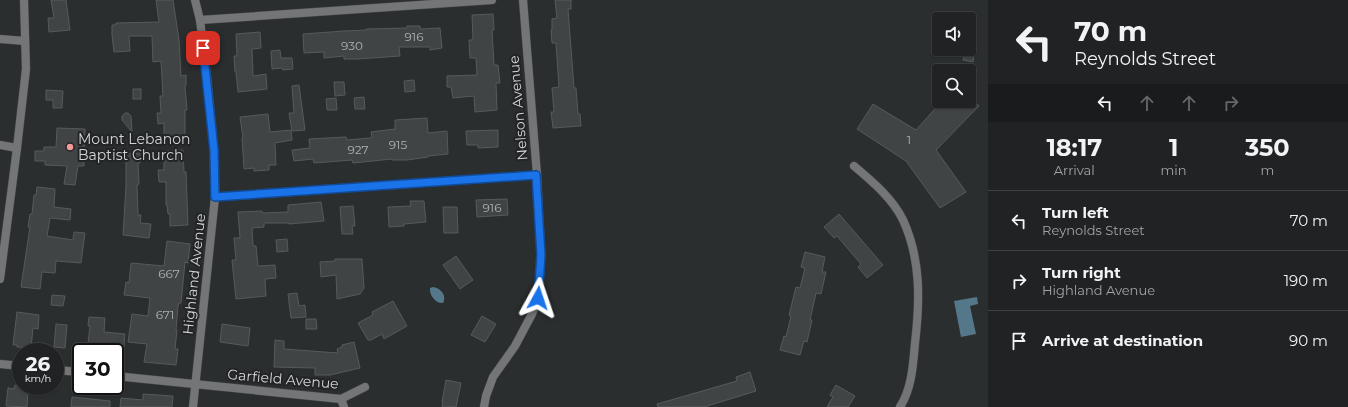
<!DOCTYPE html>
<style>
:root{--surface:#202223;--page:#2d2f30;--text:#f1f3f6;--muted:#a2a4a6;--line:#3d3f41}
body{margin:0;font-family:Montserrat,sans-serif;background:var(--page);color:var(--text);height:100vh;display:flex;flex-direction:column;font-size:15px;white-space:nowrap}
*{box-sizing:border-box;margin:0}
p{font-size:13px;color:var(--muted)}
.icon{flex:none;width:22px;height:22px;fill:none;stroke:currentColor;stroke-width:2;stroke-linecap:round;stroke-linejoin:round}
.map{position:relative;flex:1;overflow:hidden}
.panel{display:flex;flex-direction:column;background:var(--surface);width:360px}
.panel>*{flex:none}
.guide{background:#202223;color:var(--text);overflow:hidden}
.tools{position:absolute;left:932px;top:12px;display:grid;gap:8px}
.tools a{display:grid;place-items:center;width:44px;height:44px;border-radius:4px;background:var(--surface);box-shadow:0 1px 3px #0004,0 0 0 1px var(--line);font-size:20px}
.speed{position:absolute;left:12px;top:343px;display:flex;gap:8px;font-size:20px;font-weight:700;text-align:center}
.speed>*{display:grid;place-content:center;width:52px;height:52px;border-radius:50%;background:var(--surface);box-shadow:0 1px 3px #0004,0 0 0 1px var(--line);line-height:1}
.speed small{font-size:10px;font-weight:400}
.speed .limit{border:2px solid #111;border-radius:6px;background:#fff;color:#111}
.pin{position:absolute;display:grid;place-items:center;width:34px;height:34px;color:#fff;margin:-17px;border-radius:8px;box-shadow:0 2px 6px #0006}
.me{position:absolute;width:44px;margin:-22px;rotate:5deg;stroke-linejoin:round;filter:drop-shadow(0 0 3px #0008)}
.turn{display:flex;align-items:center;gap:14px;height:84px;padding:0 20px;font-size:18px}
.turn .icon{width:52px;height:52px;stroke-width:2.5}
.turn b{display:block;font-size:28px;line-height:34px}
.lanes{display:flex;align-items:center;height:38px;padding:0 20px;background:#0003;justify-content:center;gap:20px;direction:ltr}
.lanes .off{opacity:.35}
.eta{display:flex;justify-content:space-evenly;align-items:center;height:68px;text-align:center}
.eta b{font-size:24px;font-weight:700;line-height:28px}
ul{padding:0;list-style:none}
li{display:flex;align-items:center;gap:12px;height:60px;padding:0 20px;border-top:1px solid var(--line)}
li div{flex:1}
li b{display:block;font-size:15px}
li em{font-style:normal}
main{display:flex;flex:1;min-height:0}
.map>svg:first-child{display:block}
</style>
<main>
<div class="map">
<svg width="988" height="407" viewBox="0 0 988 407">
<rect width="100%" height="100%" fill="#2b2e2f"/>
<g fill="#55778a">
<path d="M 433,287 C 441,288 447,296 443,303 C 436,304 429,295 430,288 Z"/>
<path d="M 977,297 L 978,304 L 970,306 L 976,334 L 961,337 L 954,301 Z"/>
</g>
<g fill="#414445" stroke="#575a5c">
<path d="M 51,0 L 66,0 L 70,30 L 49,32 L 48,18 L 54,18 Z"/>
<path d="M 156,0 L 173,0 L 179,40 L 181,76 L 186,75 L 186,85 L 185,86 L 187,110 L 185,110 L 185,139 L 164,138 L 164,123 L 158,124 L 157,113 L 161,113 L 160,96 L 163,96 L 161,61 L 153,62 L 152,36 L 129,36 L 130,51 L 114,52 L 112,35 L 112,25 L 116,25 L 116,23 L 159,22 Z"/>
<path d="M 555,0 L 571,0 L 571,9 L 568,9 L 574,88 L 576,88 L 578,114 L 580,114 L 581,126 L 553,128 L 551,112 L 554,112 L 552,88 L 559,87 L 556,43 L 552,43 L 551,30 L 552,30 L 552,19 L 557,18 Z"/>
<path d="M 493,14 L 494,30 L 492,30 L 494,65 L 498,65 L 500,83 L 496,83 L 497,110 L 475,112 L 474,96 L 453,98 L 451,87 L 447,87 L 447,76 L 477,75 L 476,58 L 470,58 L 469,40 L 473,40 L 472,15 Z"/>
<path d="M 407,26 L 420,26 L 420,29 L 440,28 L 442,48 L 430,50 L 430,47 L 399,47 L 400,56 L 357,59 L 344,59 L 344,56 L 324,58 L 324,52 L 304,53 L 303,34 L 344,31 L 366,30 L 366,29 L 407,28 Z"/>
<path d="M 260,32 L 261,48 L 252,49 L 253,76 L 266,74 L 267,89 L 238,92 L 236,72 L 235,72 L 234,56 L 237,56 L 236,34 Z"/>
<path d="M 965,49 L 975,49 L 973,62 L 963,60 Z"/>
<path d="M 280,50 L 281,58 L 292,58 L 293,69 L 283,70 L 282,68 L 272,69 L 271,51 Z"/>
<path d="M 414,80 L 415,91 L 405,92 L 404,81 Z"/>
<path d="M 334,82 L 344,82 L 345,95 L 335,96 Z"/>
<path d="M 299,85 L 305,130 L 292,131 L 289,113 L 294,113 L 292,86 Z"/>
<rect x="133" y="89" width="8" height="10"/>
<path d="M 46,90 L 63,91 L 62,108 L 53,108 L 53,100 L 46,100 Z"/>
<path d="M 364,97 L 365,109 L 355,109 L 354,98 Z"/>
<path d="M 336,98 L 337,110 L 327,110 L 326,99 Z"/>
<path d="M 942,101 L 974,101 L 979,106 L 936,150 L 966,192 L 940,208 L 906,161 L 857,129 L 873,104 L 916,130 Z"/>
<path d="M 125,113 L 128,113 L 131,116 L 132,132 L 122,120 L 122,116 Z"/>
<path d="M 268,114 L 270,132 L 291,130 L 292,140 L 275,143 L 276,165 L 269,165 L 269,170 L 254,171 L 254,168 L 244,169 L 242,138 L 243,138 L 240,117 Z"/>
<path d="M 427,118 L 428,133 L 447,131 L 448,154 L 428,156 L 428,157 L 407,160 L 392,160 L 392,159 L 353,163 L 352,160 L 314,163 L 313,159 L 294,161 L 292,150 L 310,148 L 309,139 L 346,137 L 347,140 L 370,138 L 372,137 L 371,132 L 395,129 L 395,120 Z"/>
<path d="M 57,128 L 85,129 L 84,166 L 78,166 L 75,185 L 64,184 L 67,166 L 45,165 L 45,161 L 35,161 L 35,151 L 44,151 L 44,147 L 56,147 Z"/>
<path d="M 498,130 L 498,147 L 478,148 L 478,145 L 467,145 L 466,131 Z"/>
<path d="M 183,150 L 184,172 L 186,172 L 188,225 L 170,226 L 170,214 L 168,214 L 167,205 L 166,205 L 166,182 L 159,182 L 158,170 L 164,170 L 164,151 Z"/>
<path d="M 140,153 L 140,163 L 138,163 L 139,184 L 137,185 L 138,215 L 141,215 L 140,223 L 151,224 L 149,238 L 123,235 L 126,186 L 126,154 Z"/>
<path d="M 37,187 L 55,189 L 54,207 L 71,209 L 70,220 L 50,218 L 47,236 L 73,240 L 74,232 L 85,233 L 81,263 L 56,261 L 55,273 L 42,272 L 40,289 L 21,287 L 30,227 L 28,227 L 30,214 L 32,214 L 34,195 L 36,195 Z"/>
<path d="M 507,199 L 508,215 L 477,217 L 476,200 Z"/>
<path d="M 410,201 L 424,201 L 426,222 L 404,224 L 404,226 L 389,227 L 388,207 L 411,206 Z"/>
<path d="M 321,202 L 324,221 L 289,224 L 289,223 L 264,223 L 264,227 L 252,228 L 253,246 L 256,246 L 258,266 L 275,265 L 276,278 L 265,279 L 266,296 L 236,299 L 232,260 L 236,260 L 234,238 L 240,238 L 238,212 L 262,211 L 263,213 L 288,212 L 288,205 Z"/>
<path d="M 353,206 L 355,226 L 352,226 L 353,234 L 342,234 L 340,207 Z"/>
<path d="M 443,207 L 457,207 L 458,233 L 444,233 Z"/>
<path d="M 839,214 L 883,265 L 867,278 L 858,267 L 861,264 L 837,236 L 834,238 L 824,227 Z"/>
<path d="M 287,239 L 288,251 L 277,252 L 276,240 Z"/>
<path d="M 167,241 L 190,244 L 188,263 L 185,262 L 181,303 L 179,303 L 178,306 L 176,330 L 177,330 L 175,349 L 178,349 L 176,365 L 144,362 L 147,344 L 128,342 L 132,314 L 148,316 L 150,298 L 124,295 L 126,282 L 129,283 L 131,263 L 164,266 Z"/>
<path d="M 805,252 L 825,257 L 822,272 L 826,272 L 821,294 L 816,293 L 810,320 L 812,320 L 807,342 L 804,341 L 800,355 L 780,350 L 784,336 L 786,337 L 791,316 L 789,315 L 796,287 L 800,288 L 805,268 L 801,267 Z"/>
<path d="M 456,256 L 473,280 L 460,289 L 443,265 Z"/>
<path d="M 335,259 L 362,259 L 364,288 L 360,294 L 337,299 L 336,275 L 321,277 L 320,262 L 335,261 Z"/>
<path d="M 297,293 L 299,306 L 305,305 L 306,317 L 291,318 L 288,294 Z"/>
<path d="M 52,295 L 65,296 L 63,306 L 51,305 Z"/>
<path d="M 393,301 L 407,326 L 384,339 L 382,334 L 371,340 L 368,340 L 358,323 L 373,315 L 372,312 Z"/>
<path d="M 17,312 L 39,315 L 38,329 L 33,328 L 31,348 L 17,347 L 17,345 L 13,345 Z"/>
<path d="M 482,316 L 496,324 L 485,342 L 471,335 Z"/>
<path d="M 89,317 L 105,318 L 104,332 L 125,334 L 123,357 L 115,356 L 115,352 L 87,352 L 90,326 L 88,326 Z"/>
<path d="M 306,319 L 316,319 L 317,329 L 306,329 Z"/>
<path d="M 56,324 L 67,325 L 65,348 L 54,347 Z"/>
<path d="M 222,324 L 250,328 L 248,346 L 220,342 Z"/>
<path d="M 275,340 L 284,341 L 284,349 L 338,353 L 337,349 L 342,347 L 342,345 L 354,342 L 360,368 L 330,375 L 315,375 L 315,368 L 274,367 Z"/>
<path d="M 750,372 L 756,391 L 704,407 L 658,407 L 657,404 L 737,381 L 736,377 Z"/>
<path d="M 446,380 L 461,383 L 456,407 L 442,407 L 443,402 L 442,402 Z"/>
<path d="M 15,385 L 26,386 L 25,390 L 28,390 L 27,407 L 6,406 L 8,388 L 14,389 Z"/>
<path d="M 836,385 L 855,396 L 848,407 L 827,407 L 833,397 L 830,395 Z"/>
<path d="M 143,394 L 173,396 L 172,407 L 120,407 L 121,398 L 143,400 Z"/>
<path d="M 72,397 L 110,401 L 110,407 L 71,407 Z"/>
</g>
<g fill="none" stroke-linecap="round" stroke-linejoin="round">
<g stroke="#46494a" stroke-width="9">
<g id="minor">
<path d="M 200,20 L 492,0"/>
<path d="M 0,39 L 25,41"/>
<path d="M 0,145 L 17,148"/>
<path d="M 854,166 C 872,181 893,199 903,220 C 921,259 920,301 915,343 C 913,365 912,388 900,407"/>
<path d="M 215,197 L 537,175"/>
<path d="M 0,279 L 17,148 L 26,69 L 24,0"/>
<path d="M 0,364 L 21,366"/>
<path d="M 55,370 L 81,372"/>
<path d="M 115,376 L 341,399 L 365,387"/>
<path d="M 341,399 L 344,407"/>
<path d="M 484,407 L 486,396 L 493,377 L 515,346 L 532,314 L 538,299 L 539,287 L 541,255 L 537,175 L 523,0"/>
</g>
</g>
<g stroke="#46494a" stroke-width="9">
<path id="tertiary" d="M 193,407 L 215,197 L 214,150 L 207,77 L 200,20 L 195,0"/>
</g>
<use href="#minor" stroke="#747576" stroke-width="8"/>
<use href="#tertiary" stroke="#747576" stroke-width="8"/>
</g>
<g fill="none" stroke-linecap="round" stroke-linejoin="round">
<g stroke="#114b97" stroke-width="10">
<path id="route" d="M 203,48 L 214,150 L 215,197 L 536,175 L 541,255 L 538,298"/>
</g>
<use href="#route" stroke="#1a73e8" stroke-width="7"/>
</g>
<circle fill="#f59b97" stroke="#222425" stroke-width="1.5" cx="70" cy="147" r="4"/>
<g text-anchor="middle" stroke-width="4" stroke-linejoin="round" paint-order="stroke">
<g font-size="12" fill="#aeb1b2">
<text x="414" y="41">916</text>
<text x="352" y="50">930</text>
<text x="909" y="144">1</text>
<text x="398" y="149">915</text>
<text x="358" y="154">927</text>
<text x="492" y="212">916</text>
<text x="169" y="278">667</text>
<text x="165" y="319">671</text>
</g>
<g font-size="14" fill="#d3d5d6" stroke="#222425">
<text transform="translate(518 108) rotate(-95)" y="5">Nelson Avenue</text>
<text transform="translate(194 274) rotate(-84)" y="5">Highland Avenue</text>
<text transform="translate(283 379) rotate(5)" y="5">Garfield Avenue</text>
</g>
<g font-size="14" fill="#d3d5d6" stroke="#222425" text-anchor="start">
<text x="78" y="144">Mount Lebanon<tspan x="78" dy="16">Baptist Church</tspan></text>
</g>
</g>
</svg>
<div class="tools">
<a><svg class="icon" aria-label="sound" viewBox="0 0 24 24"><path d="M4 9h4l5-4v14l-5-4H4zM17 9q2 3 0 6"/></svg></a>
<a><svg class="icon" aria-label="search" viewBox="0 0 24 24"><circle cx="10" cy="10" r="6"/><path d="M15 15l6 6"/></svg></a>
</div>
<div class="speed"><div>26<small>km/h</small></div><div class="limit">30</div></div>
<div class="pin" style="left:203px;top:48px;background:#d93025"><svg class="icon" aria-label="arrive" viewBox="0 0 24 24"><path d="M6 21V4h12l-3 4 3 4H6"/></svg></div>
<svg class="me" style="left:538px;top:298px" viewBox="-20 -20 40 40"><path d="M0-17L14 15 0 8-14 15z" fill="#1a73e8" stroke="#fff" stroke-width="4"/></svg>
</div>
<section class="panel">
<div class="guide">
<div class="turn"><svg class="icon" aria-label="left" viewBox="0 0 24 24"><path d="M17 20v-9H6M10 6l-5 5 5 5"/></svg><div><b>70 m</b>Reynolds Street</div></div>
<div class="lanes"><svg class="icon" aria-label="left" viewBox="0 0 24 24"><path d="M17 20v-9H6M10 6l-5 5 5 5"/></svg><svg class="icon off" aria-label="ahead" viewBox="0 0 24 24"><path d="M12 20V5M6 11l6-6 6 6"/></svg><svg class="icon off" aria-label="ahead" viewBox="0 0 24 24"><path d="M12 20V5M6 11l6-6 6 6"/></svg><svg class="icon off" aria-label="right" viewBox="0 0 24 24"><path d="M7 20v-9h11M14 6l5 5-5 5"/></svg></div>
</div>
<div class="eta">
<div><b>18:17</b><p>Arrival</p></div>
<div><b>1</b><p>min</p></div>
<div><b>350</b><p>m</p></div>
</div>
<ul>
<li><svg class="icon" aria-label="left" viewBox="0 0 24 24"><path d="M17 20v-9H6M10 6l-5 5 5 5"/></svg><div><b>Turn left</b><p>Reynolds Street</p></div><em>70 m</em></li>
<li><svg class="icon" aria-label="right" viewBox="0 0 24 24"><path d="M7 20v-9h11M14 6l5 5-5 5"/></svg><div><b>Turn right</b><p>Highland Avenue</p></div><em>190 m</em></li>
<li><svg class="icon" aria-label="arrive" viewBox="0 0 24 24"><path d="M6 21V4h12l-3 4 3 4H6"/></svg><div><b>Arrive at destination</b></div><em>90 m</em></li>
</ul>
</section>
</main>
